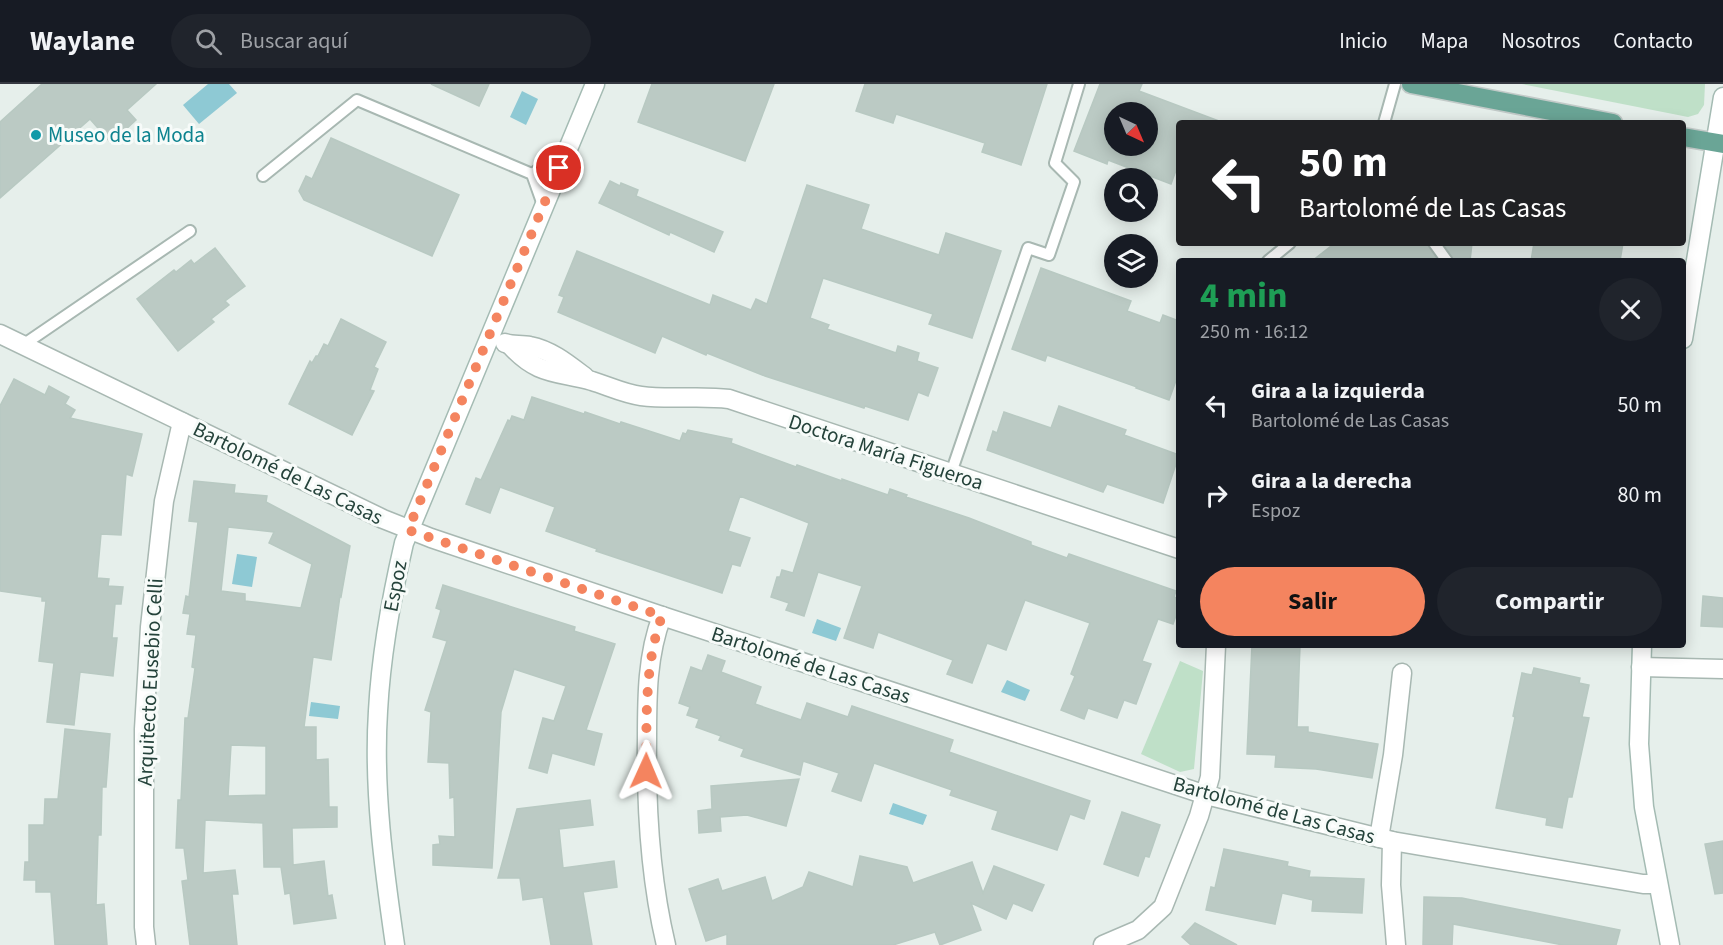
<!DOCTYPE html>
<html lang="es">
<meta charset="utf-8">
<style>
:root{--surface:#171b24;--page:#20242c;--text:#f1f3f6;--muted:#9ea1a6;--line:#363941;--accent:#f4845f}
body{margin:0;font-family:"Source Sans 3",sans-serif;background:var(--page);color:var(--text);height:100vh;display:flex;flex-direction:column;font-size:22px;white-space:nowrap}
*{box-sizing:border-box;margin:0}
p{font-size:20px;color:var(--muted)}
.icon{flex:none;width:33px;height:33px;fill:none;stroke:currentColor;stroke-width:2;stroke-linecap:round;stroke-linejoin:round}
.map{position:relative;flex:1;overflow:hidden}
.drawer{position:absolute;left:1176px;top:174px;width:510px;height:390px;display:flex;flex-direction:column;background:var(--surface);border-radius:6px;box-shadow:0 3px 15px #0003}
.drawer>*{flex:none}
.hud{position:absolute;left:1176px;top:36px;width:510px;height:126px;border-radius:6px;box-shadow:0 3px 15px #0003;background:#202124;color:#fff;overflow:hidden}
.needle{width:39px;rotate:136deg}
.buttons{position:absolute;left:1104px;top:18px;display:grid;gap:12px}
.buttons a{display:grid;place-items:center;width:54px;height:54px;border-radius:50%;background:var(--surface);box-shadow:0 3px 15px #0003;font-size:30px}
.pin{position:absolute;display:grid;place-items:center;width:51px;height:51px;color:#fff;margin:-26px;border:3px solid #fff;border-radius:50%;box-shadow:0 2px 6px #0007}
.me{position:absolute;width:66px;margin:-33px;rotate:1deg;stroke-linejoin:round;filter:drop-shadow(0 0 4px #0008)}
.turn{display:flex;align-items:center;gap:21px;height:126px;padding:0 24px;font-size:27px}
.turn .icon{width:78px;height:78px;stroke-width:2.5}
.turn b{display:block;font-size:42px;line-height:51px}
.round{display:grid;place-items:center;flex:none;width:63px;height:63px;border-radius:32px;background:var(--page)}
.overview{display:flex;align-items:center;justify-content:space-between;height:102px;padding:0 24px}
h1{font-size:36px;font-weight:700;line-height:45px;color:#1e9e55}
.cta{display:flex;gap:12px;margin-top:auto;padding:12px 24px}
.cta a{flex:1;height:69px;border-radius:36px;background:var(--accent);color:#111;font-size:24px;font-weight:700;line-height:69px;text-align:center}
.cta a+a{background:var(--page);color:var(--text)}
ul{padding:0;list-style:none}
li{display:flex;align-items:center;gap:18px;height:90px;padding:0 24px}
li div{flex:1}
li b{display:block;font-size:22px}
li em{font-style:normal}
header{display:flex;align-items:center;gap:36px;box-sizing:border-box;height:84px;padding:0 30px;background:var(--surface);border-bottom:2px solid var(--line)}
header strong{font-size:28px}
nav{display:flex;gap:33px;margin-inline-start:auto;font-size:21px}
.search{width:420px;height:54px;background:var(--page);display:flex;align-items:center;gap:15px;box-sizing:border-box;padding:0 21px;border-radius:33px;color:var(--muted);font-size:22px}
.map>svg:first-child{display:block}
</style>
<header>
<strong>Waylane</strong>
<div class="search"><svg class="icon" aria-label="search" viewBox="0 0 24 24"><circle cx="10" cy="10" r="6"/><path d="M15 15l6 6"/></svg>Buscar aquí</div>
<nav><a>Inicio</a><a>Mapa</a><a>Nosotros</a><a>Contacto</a></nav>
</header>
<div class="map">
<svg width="1723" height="861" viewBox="0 0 1723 861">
<rect width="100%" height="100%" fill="#e6efeb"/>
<g fill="#bfe0c8">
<path d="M 1522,0 L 1705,0 L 1704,21 L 1698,30 L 1688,33 Z"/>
<path d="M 1180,577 L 1203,587 L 1194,685 L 1180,688 L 1141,670 Z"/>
</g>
<g fill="#8ec9d4">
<path d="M 208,0 L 229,0 L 237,9 L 199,40 L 183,21 Z"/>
<path d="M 522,7 L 538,15 L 526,41 L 510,33 Z"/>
<path d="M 237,470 L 257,473 L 252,503 L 232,500 Z"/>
<path d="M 817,535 L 841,544 L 836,557 L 812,549 Z"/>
<path d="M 1007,596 L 1030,606 L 1025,617 L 1001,608 Z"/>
<path d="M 311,618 L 340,622 L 338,635 L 309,632 Z"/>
<path d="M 893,719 L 927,731 L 923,741 L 889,730 Z"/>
</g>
<g fill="#bbcac4" stroke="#b8c9c2" stroke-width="1.5" fill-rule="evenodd">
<path d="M 42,0 L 156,0 L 127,26 L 136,36 L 111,59 L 90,35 L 0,114 L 0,38 Z"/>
<path d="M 431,0 L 489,0 L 479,22 Z"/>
<path d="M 652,0 L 774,0 L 745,77 L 638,38 Z"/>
<path d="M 865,0 L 1047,0 L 1021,81 L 982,68 L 985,59 L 896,30 L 893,39 L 856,27 Z"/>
<path d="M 1100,0 L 1142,0 L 1139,7 L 1219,37 L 1219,39 L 1179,39 L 1179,78 L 1171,100 L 1108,76 L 1107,80 L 1074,67 ZM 1114,28 L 1148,28 L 1148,62 L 1114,62 Z"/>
<path d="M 331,54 L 459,111 L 432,172 L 304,116 L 299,107 L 306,92 L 312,95 Z"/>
<path d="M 610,97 L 620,102 L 621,99 L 638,106 L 636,112 L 723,148 L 714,168 L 670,148 L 669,151 L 599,119 Z"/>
<path d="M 807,101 L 869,121 L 861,145 L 939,171 L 946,149 L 1001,167 L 972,254 L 929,240 L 933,230 L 823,194 L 810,234 L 829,241 L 827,245 L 896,269 L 898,262 L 919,269 L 917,277 L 938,284 L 928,312 L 918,308 L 908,336 L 865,322 L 864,324 L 765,292 L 707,269 L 706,271 L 662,252 L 655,269 L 558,228 L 564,213 L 559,211 L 577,167 L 710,221 L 713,211 L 751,226 L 756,215 L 767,220 Z"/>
<path d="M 1335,159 L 1427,159 L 1438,177 L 1312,177 Z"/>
<path d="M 1443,159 L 1472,159 L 1470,177 L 1454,177 Z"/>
<path d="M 1534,159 L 1623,159 L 1620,177 L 1531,177 Z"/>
<path d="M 215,164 L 245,202 L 225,217 L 229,221 L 211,235 L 214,238 L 178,267 L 137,215 L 174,186 L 176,188 L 191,176 L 194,180 Z"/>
<path d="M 1041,184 L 1131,217 L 1127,227 L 1160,239 L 1163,231 L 1179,237 L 1179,288 L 1169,316 L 1136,304 L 1137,303 L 1047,271 L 1045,277 L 1012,265 Z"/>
<path d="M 341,235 L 386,258 L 374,283 L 378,285 L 370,306 L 374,307 L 352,351 L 289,320 L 310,277 L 312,279 L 316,272 L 318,272 L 324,260 L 328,262 Z"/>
<path d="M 14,295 L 45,311 L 49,302 L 69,313 L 65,320 L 75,326 L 70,334 L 142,350 L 132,392 L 126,390 L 121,451 L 101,450 L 97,494 L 109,495 L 108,502 L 123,503 L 121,520 L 115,520 L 112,554 L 117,554 L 113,592 L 80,588 L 74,641 L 47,638 L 54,579 L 39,577 L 46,517 L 42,517 L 42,513 L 0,507 L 0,322 Z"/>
<path d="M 532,313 L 584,330 L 585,328 L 620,340 L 621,338 L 680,357 L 683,349 L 686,350 L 688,346 L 732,355 L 731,359 L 796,383 L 797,381 L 842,397 L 842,395 L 888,411 L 890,405 L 907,411 L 906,413 L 969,434 L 1031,458 L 1031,461 L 1067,474 L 1069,470 L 1176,507 L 1174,513 L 1179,515 L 1179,523 L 1173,540 L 1158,535 L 1142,577 L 1151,580 L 1136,620 L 1124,616 L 1117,634 L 1088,624 L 1084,635 L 1061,626 L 1075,592 L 1071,590 L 1090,539 L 1025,516 L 1006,566 L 987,559 L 972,599 L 947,590 L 953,576 L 878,548 L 873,564 L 844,554 L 862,502 L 818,488 L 804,532 L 786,526 L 789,519 L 771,513 L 777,493 L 780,493 L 782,486 L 793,489 L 809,439 L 740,412 L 728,447 L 750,454 L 740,482 L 732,480 L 722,509 L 596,467 L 597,465 L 546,447 L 555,423 L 500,403 L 490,429 L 466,420 L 476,394 L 481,396 L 508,336 L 510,337 L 512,332 L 524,336 Z"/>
<path d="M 1059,322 L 1126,346 L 1124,351 L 1179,371 L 1163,419 L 1107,400 L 1103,408 L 987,366 L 993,347 L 997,349 L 1004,328 L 1051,344 Z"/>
<path d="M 194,397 L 235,401 L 234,409 L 267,412 L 266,418 L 350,462 L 341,513 L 340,512 L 331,576 L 313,573 L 304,643 L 316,643 L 316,676 L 328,675 L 329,723 L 337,723 L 337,743 L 292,744 L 293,781 L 324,777 L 328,812 L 332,811 L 336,834 L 294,840 L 290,809 L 285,810 L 281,783 L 264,783 L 263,739 L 205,736 L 203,789 L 235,786 L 238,810 L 232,810 L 237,861 L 190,861 L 182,797 L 188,796 L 184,764 L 176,764 L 178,716 L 181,716 L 185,634 L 188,634 L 195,584 L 192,583 L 196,551 L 187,550 L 190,530 L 183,529 L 186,512 L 189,513 L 198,438 L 189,437 ZM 228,443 L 274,448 L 269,459 L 312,480 L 301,524 L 245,517 L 245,510 L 221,507 ZM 231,661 L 266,662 L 266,711 L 228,712 Z"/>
<path d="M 443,501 L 575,543 L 574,547 L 615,560 L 586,646 L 602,650 L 594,681 L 552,669 L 547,689 L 529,684 L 543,634 L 554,637 L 566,602 L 514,585 L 501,628 L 492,784 L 433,781 L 433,761 L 440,760 L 439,752 L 455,753 L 454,713 L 450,714 L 449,679 L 428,678 L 431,628 L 425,626 L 447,557 L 433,553 L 441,526 L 436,524 Z"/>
<path d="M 1703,512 L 1723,514 L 1723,543 L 1701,542 Z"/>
<path d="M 1252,561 L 1300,561 L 1297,643 L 1308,643 L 1308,648 L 1378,660 L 1372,694 L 1316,685 L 1275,683 L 1276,671 L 1247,670 Z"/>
<path d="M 708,571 L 725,577 L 721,588 L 761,603 L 755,620 L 801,636 L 807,619 L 848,633 L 852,622 L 953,656 L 949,668 L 1090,717 L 1084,735 L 1070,730 L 1057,766 L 992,745 L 998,727 L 950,711 L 952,706 L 874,679 L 861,717 L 832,707 L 839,689 L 803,677 L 800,691 L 741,672 L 744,665 L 719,656 L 721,652 L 696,643 L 699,635 L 687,631 L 690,623 L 679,619 L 691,583 L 702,587 Z"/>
<path d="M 1534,584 L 1580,594 L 1579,599 L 1589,601 L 1582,633 L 1589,634 L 1572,713 L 1568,713 L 1562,744 L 1546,741 L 1547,734 L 1496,724 L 1515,633 L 1513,632 L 1522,589 L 1532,591 Z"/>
<path d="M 65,645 L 110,650 L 106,703 L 102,703 L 101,751 L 98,751 L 96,821 L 104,820 L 107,861 L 55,861 L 51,808 L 36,808 L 36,796 L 24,796 L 25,778 L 29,778 L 29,741 L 44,741 L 45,715 L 58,715 Z"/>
<path d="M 799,695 L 786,742 L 747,731 L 720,733 L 721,747 L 699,749 L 698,727 L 712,725 L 711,702 Z"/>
<path d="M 590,716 L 593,741 L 559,745 L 563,784 L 614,777 L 617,803 L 583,808 L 592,861 L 551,861 L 543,813 L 523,816 L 520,794 L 498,794 L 517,725 Z"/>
<path d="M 1122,728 L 1160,741 L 1149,773 L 1145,772 L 1138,792 L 1104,780 Z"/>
<path d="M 1723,757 L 1723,809 L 1715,810 L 1705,760 Z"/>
<path d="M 1224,765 L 1288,778 L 1287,782 L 1310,787 L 1309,793 L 1364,795 L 1362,829 L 1312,827 L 1313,816 L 1282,809 L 1275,840 L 1206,826 L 1211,803 L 1215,804 Z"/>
<path d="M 860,772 L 907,783 L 913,799 L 972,778 L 983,809 L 994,782 L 1044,801 L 1032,827 L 1013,819 L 1006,835 L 971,819 L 981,846 L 940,861 L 935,848 L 893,861 L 727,861 L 727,850 L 706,857 L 689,805 L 718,795 L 722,807 L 765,793 L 772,817 L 803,803 L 809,788 L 853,803 Z"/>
<path d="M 1424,813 L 1462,814 L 1620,846 L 1616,861 L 1563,861 L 1453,840 L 1452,861 L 1423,861 Z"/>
<path d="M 1195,839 L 1237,861 L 1191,861 L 1182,853 Z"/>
</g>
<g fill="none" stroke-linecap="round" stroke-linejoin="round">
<g stroke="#a8b8b2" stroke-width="14">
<g id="lane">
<path d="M 1384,39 L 1395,0"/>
<path d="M 532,90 L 564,68"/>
<path d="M 263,92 L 357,16 L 532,90 L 543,121"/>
<path d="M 1434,159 L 1447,177"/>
<path d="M 1268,177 L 1290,159"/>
<path d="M 23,261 L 190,147"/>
<path d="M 951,389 L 1028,164 L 1049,171 L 1074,98 L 1055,79 L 1079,0"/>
</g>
</g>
<g stroke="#a8b8b2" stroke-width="21">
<g id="street">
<path d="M 0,250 L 383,435 L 431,454 L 662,532 L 1206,711 L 1392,757 L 1643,800 L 1658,800"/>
<path d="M 505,259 C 513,262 521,260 530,262 C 551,266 568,280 585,293"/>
<path d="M 510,261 C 538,292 556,287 592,297 C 608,302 625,310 641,312 C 671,316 700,311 729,315 L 1179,465"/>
<path d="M 662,532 C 647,571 647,613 647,655 C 646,723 650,794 666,861"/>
<path d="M 1641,583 L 1723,585"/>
<path d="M 1379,754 L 1393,671 L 1402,589"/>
<path d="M 1392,757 L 1391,801 L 1396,861"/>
<path d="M 146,861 L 144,843 L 144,645 L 150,543 L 164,417 L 182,338"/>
<path d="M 1103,861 L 1138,846 L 1163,823 L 1199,732 L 1210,693 L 1216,561"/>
</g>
</g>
<g stroke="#a4bbb3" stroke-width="21">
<g id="secondary">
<path d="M 1683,255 L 1723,13"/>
<path d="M 1642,561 L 1639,660 L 1644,723 L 1670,861"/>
<path d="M 395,861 C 384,785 373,705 378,627 C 381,570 391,515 404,459 L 595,0"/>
</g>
</g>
<g stroke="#c2cac8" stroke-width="21">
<g id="primary">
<path d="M 1411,0 L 1613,39"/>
<path d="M 1683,53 L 1723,60"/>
</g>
</g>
<use href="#lane" stroke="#fff" stroke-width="10"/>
<use href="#street" stroke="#fff" stroke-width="18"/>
<use href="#secondary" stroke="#fff" stroke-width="18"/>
<use href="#primary" stroke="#6aa596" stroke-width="18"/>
</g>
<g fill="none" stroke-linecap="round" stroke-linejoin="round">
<path stroke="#f4845f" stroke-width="10" stroke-dasharray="0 18" d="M 559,84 L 408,446 L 662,532 C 644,581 647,635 646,687"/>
</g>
<circle fill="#0f9aa8" stroke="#f7fbf9" stroke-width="2" cx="36" cy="51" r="6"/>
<g text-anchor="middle" stroke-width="6" stroke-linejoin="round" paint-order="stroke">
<g font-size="21" fill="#0d838f" stroke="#f7fbf9" text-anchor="start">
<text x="48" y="58">Museo de la Moda</text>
</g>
<g font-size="21" fill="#24423a" stroke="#f7fbf9">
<text transform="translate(886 368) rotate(18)" y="7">Doctora María Figueroa</text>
<text transform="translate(288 389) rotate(26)" y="7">Bartolomé de Las Casas</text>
<text transform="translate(395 502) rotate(-79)" y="7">Espoz</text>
<text transform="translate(811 581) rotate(18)" y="7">Bartolomé de Las Casas</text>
<text transform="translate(150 598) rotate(-87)" y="7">Arquitecto Eusebio Celli</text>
<text transform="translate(1274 726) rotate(15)" y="7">Bartolomé de Las Casas</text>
</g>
</g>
</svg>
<div class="buttons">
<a><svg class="needle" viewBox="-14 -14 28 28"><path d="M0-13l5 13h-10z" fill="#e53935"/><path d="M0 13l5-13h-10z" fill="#9ea1a6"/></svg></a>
<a><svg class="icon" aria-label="search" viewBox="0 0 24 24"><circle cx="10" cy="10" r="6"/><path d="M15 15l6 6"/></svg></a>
<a><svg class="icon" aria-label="layers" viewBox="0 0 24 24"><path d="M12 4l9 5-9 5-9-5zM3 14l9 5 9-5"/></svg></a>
</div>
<div class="pin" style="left:559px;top:84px;background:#d93025"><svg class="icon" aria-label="arrive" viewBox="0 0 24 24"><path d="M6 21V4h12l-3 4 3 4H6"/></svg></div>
<svg class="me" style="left:646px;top:687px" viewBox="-20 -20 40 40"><path d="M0-17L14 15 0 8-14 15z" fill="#f4845f" stroke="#fff" stroke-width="4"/></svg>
<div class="hud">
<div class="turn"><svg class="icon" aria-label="left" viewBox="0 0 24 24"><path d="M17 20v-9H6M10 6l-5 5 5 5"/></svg><div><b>50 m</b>Bartolomé de Las Casas</div></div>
</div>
<section class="drawer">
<div class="overview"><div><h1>4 min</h1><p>250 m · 16:12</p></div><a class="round"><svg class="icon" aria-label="close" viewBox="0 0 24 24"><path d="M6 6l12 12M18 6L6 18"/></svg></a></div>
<ul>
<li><svg class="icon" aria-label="left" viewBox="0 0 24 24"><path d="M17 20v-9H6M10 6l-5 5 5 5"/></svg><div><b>Gira a la izquierda</b><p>Bartolomé de Las Casas</p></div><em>50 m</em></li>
<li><svg class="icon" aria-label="right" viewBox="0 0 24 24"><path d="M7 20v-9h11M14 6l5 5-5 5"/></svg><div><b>Gira a la derecha</b><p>Espoz</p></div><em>80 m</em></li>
</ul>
<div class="cta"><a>Salir</a><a>Compartir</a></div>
</section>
</div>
